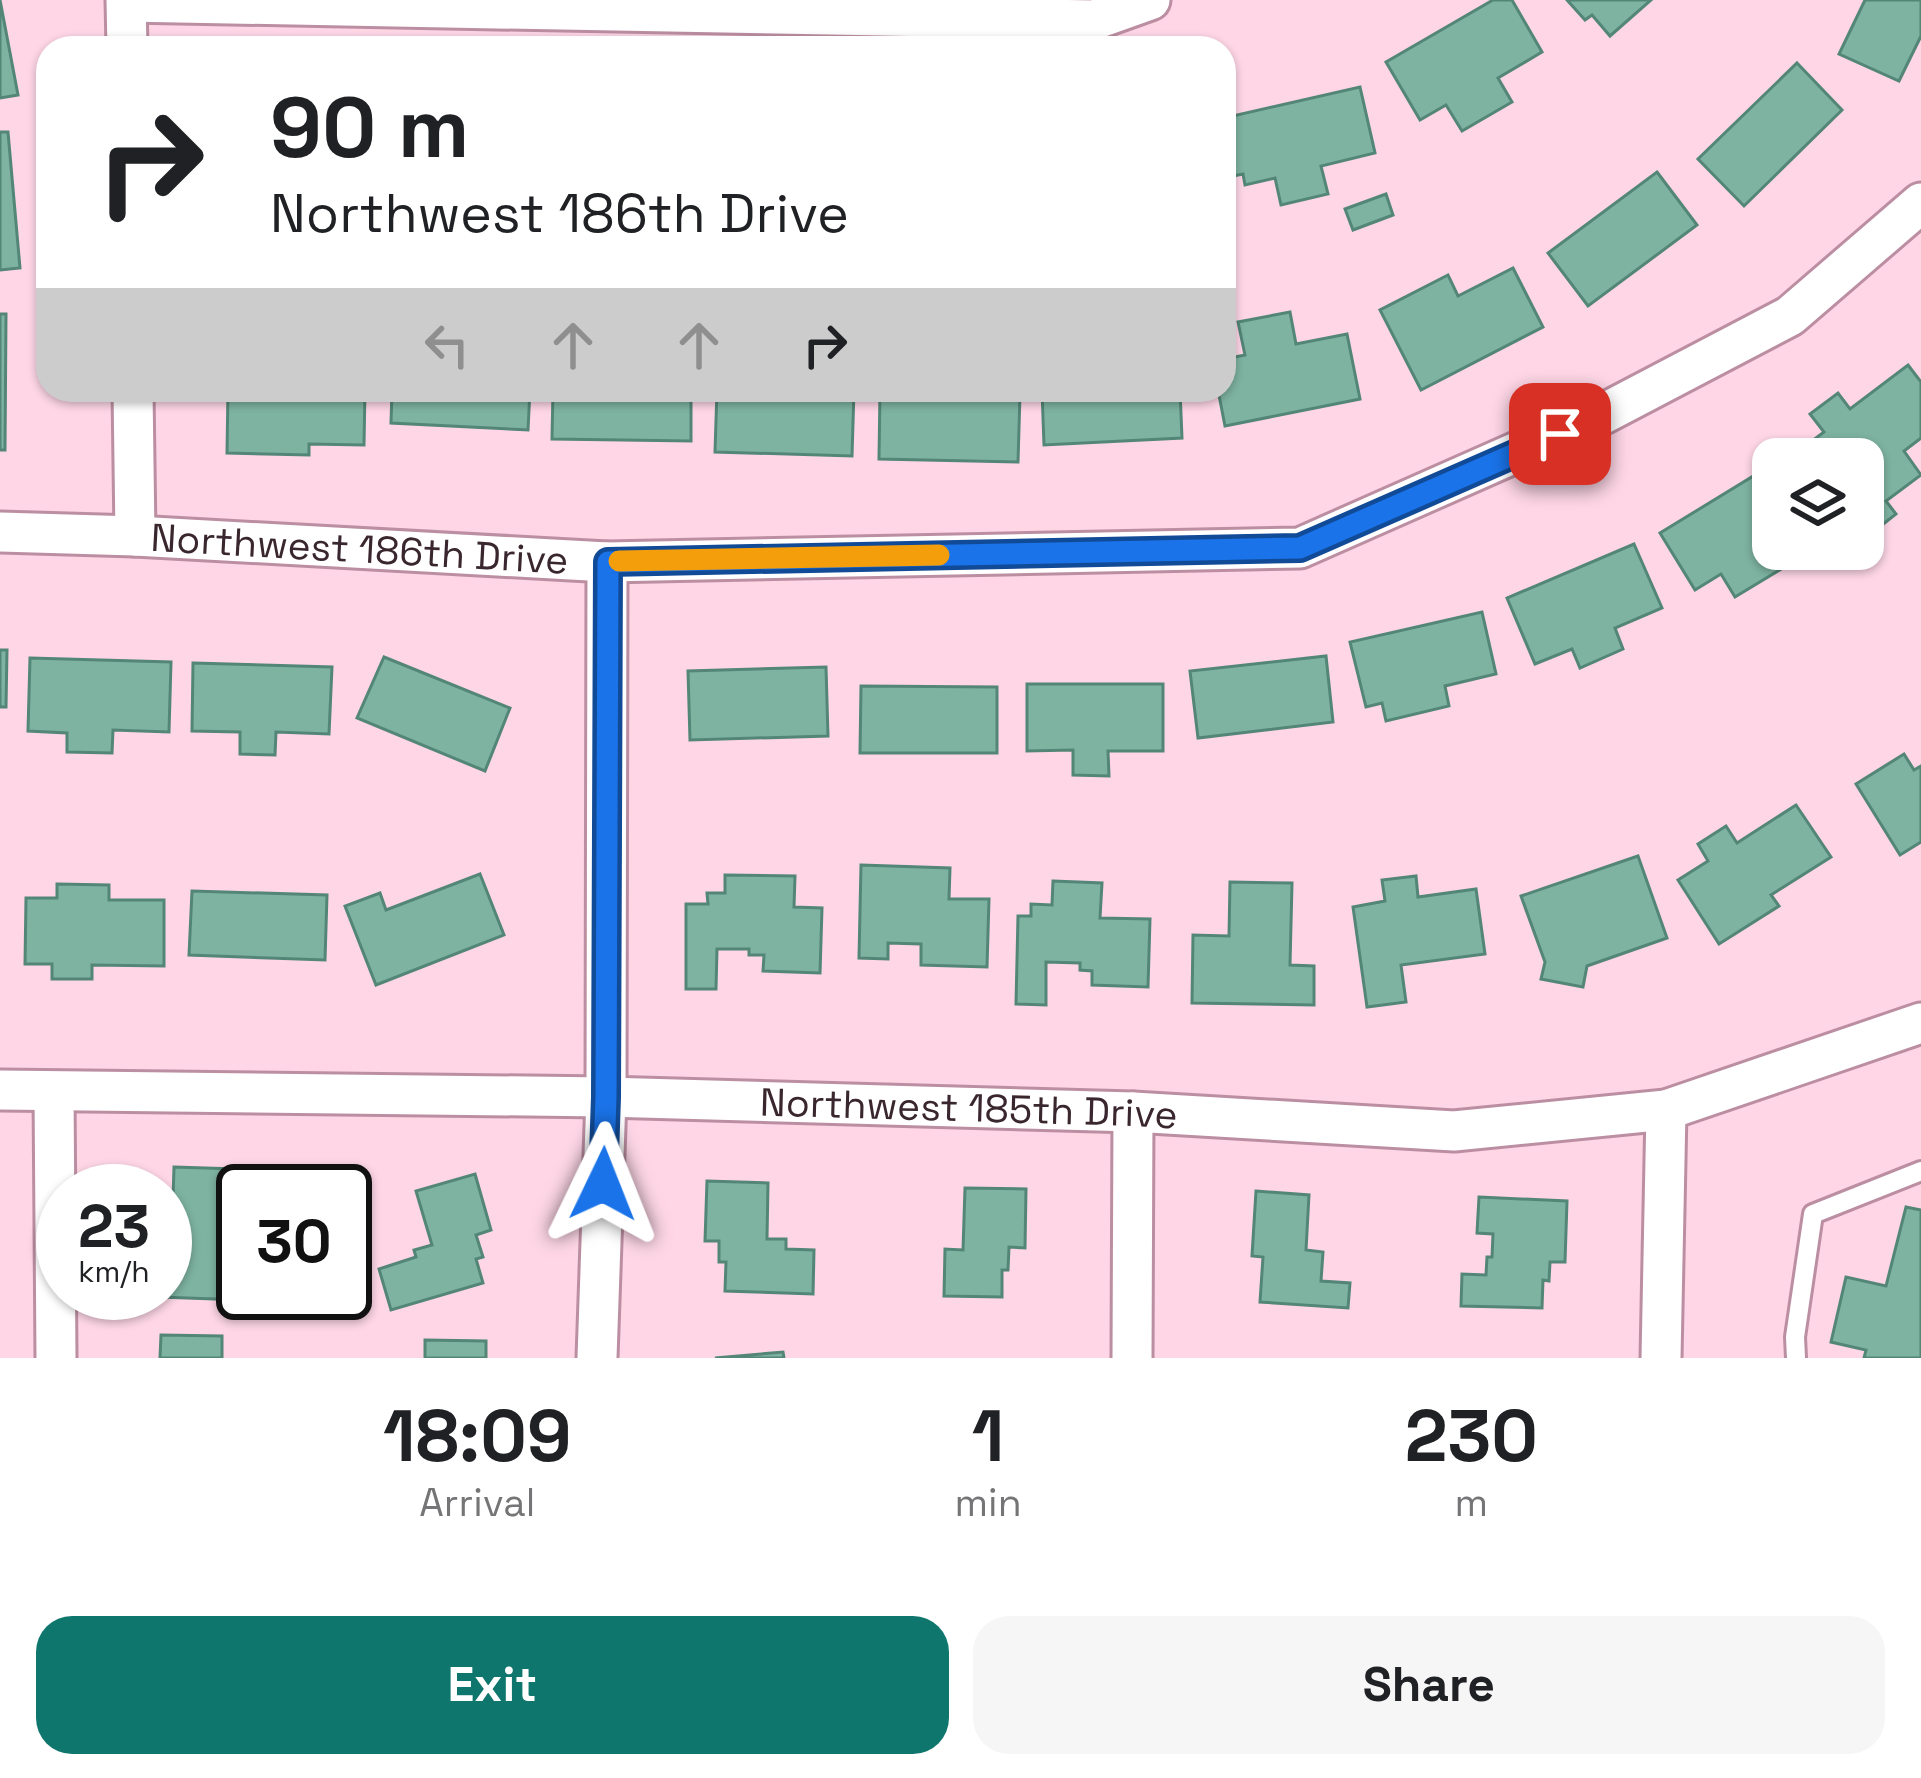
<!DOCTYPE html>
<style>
:root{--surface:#fff;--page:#f6f6f6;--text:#202124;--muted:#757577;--accent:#0f766e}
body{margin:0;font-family:"Space Grotesk",sans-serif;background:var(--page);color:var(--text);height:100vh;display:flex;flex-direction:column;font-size:45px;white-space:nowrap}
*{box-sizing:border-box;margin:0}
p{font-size:39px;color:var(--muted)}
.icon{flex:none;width:66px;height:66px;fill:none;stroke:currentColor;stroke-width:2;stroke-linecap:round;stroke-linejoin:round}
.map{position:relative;height:1358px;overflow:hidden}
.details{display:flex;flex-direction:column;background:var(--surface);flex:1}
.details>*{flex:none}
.top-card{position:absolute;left:36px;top:36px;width:1200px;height:366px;border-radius:36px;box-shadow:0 3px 9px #0004;background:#fff;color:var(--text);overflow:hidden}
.controls{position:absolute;left:1752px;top:438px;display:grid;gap:24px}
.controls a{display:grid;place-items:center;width:132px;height:132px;border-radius:24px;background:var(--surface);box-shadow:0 3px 9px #0004;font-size:60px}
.speed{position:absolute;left:36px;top:1164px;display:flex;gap:24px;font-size:60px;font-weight:700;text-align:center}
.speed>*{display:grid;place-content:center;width:156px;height:156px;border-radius:50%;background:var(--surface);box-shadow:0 3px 9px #0004;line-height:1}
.speed small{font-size:30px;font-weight:400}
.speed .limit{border:6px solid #111;border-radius:18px;background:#fff;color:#111}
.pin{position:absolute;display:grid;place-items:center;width:102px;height:102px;color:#fff;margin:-51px;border-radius:24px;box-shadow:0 6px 18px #0006}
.me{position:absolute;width:132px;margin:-66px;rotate:2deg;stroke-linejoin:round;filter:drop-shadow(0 0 9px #0008)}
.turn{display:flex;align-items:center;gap:42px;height:252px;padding:0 36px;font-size:54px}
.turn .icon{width:156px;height:156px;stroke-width:2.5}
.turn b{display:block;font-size:84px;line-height:102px}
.lanes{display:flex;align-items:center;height:114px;padding:0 36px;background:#0003;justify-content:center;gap:60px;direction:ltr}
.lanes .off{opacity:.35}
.eta{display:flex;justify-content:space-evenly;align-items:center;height:204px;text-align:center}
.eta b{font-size:72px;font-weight:700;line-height:84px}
.primary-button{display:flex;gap:24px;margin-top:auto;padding:24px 36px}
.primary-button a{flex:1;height:138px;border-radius:36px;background:var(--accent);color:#fff;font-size:48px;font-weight:700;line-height:138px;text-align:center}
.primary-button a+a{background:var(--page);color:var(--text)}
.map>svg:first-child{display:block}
</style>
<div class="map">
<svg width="1921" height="1358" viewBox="0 0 1921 1358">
<rect width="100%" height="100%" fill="#fed6e6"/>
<g fill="#7eb3a1" stroke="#538676" stroke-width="3">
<path d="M 0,0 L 18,95 L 0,98 Z"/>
<path d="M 1493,0 L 1512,0 L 1542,52 L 1498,78 L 1512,102 L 1462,131 L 1446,105 L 1420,120 L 1386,62 Z"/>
<path d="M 1567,0 L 1651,0 L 1610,36 L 1592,15 L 1585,20 Z"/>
<path d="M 1865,0 L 1921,0 L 1921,36 L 1899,81 L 1839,54 Z"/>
<path d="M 1797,63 L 1842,110 L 1744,206 L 1698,159 Z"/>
<path d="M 1360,87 L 1375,153 L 1321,166 L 1328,194 L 1281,205 L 1275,178 L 1245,185 L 1243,174 L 1224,178 L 1224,132 L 1232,130 L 1228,117 Z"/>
<path d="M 0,132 L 8,132 L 20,268 L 0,270 Z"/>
<path d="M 1657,172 L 1697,225 L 1588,306 L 1548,253 Z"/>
<path d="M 1386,194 L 1393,215 L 1353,230 L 1345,209 Z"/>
<path d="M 1513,268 L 1543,327 L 1421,390 L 1380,310 L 1448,275 L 1458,296 Z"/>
<path d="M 1290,312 L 1296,344 L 1347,334 L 1360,399 L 1225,426 L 1218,390 L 1224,390 L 1224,359 L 1245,355 L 1238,322 Z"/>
<path d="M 0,314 L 6,314 L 5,450 L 0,450 Z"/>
<path d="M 1908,365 L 1921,382 L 1921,438 L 1904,451 L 1921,475 L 1886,501 L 1896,514 L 1867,537 L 1863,532 L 1863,459 L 1807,459 L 1800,450 L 1824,432 L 1810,414 L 1838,393 L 1850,409 Z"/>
<path d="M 228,390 L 365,390 L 364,445 L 309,444 L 309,455 L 227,453 Z"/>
<path d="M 392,390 L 530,390 L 528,430 L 391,423 Z"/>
<path d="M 553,390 L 691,390 L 691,441 L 552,439 Z"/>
<path d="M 717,390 L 854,390 L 852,456 L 715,452 Z"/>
<path d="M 880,390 L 964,390 L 964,392 L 1020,394 L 1018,462 L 879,459 Z"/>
<path d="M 1042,390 L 1180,390 L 1182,438 L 1044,445 Z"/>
<path d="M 1773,464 L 1773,544 L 1769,547 L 1783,568 L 1735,597 L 1721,574 L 1695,590 L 1660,533 Z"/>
<path d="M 1634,544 L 1662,608 L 1615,628 L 1623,649 L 1580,668 L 1572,649 L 1535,664 L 1507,598 Z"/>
<path d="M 1482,612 L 1496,674 L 1445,686 L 1449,706 L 1386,721 L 1382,703 L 1366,707 L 1350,642 Z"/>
<path d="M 0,650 L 7,650 L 6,707 L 0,707 Z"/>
<path d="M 1326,656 L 1333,722 L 1198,738 L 1190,671 Z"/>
<path d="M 384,657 L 510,708 L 485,771 L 357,718 Z"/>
<path d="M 30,658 L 171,662 L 169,732 L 113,730 L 112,753 L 67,752 L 67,733 L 28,731 Z"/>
<path d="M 193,663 L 332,667 L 329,734 L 276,732 L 275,755 L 240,754 L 240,732 L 192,731 Z"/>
<path d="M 826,667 L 828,736 L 690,740 L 688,671 Z"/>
<path d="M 1027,684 L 1163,684 L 1163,751 L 1108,751 L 1109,776 L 1073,775 L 1073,750 L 1027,751 Z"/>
<path d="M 861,686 L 997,687 L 997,753 L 860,753 Z"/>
<path d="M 1904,754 L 1914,770 L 1921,766 L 1921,842 L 1900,855 L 1856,784 Z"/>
<path d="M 1796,805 L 1831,857 L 1771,895 L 1779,906 L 1719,944 L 1678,880 L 1708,861 L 1698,844 L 1726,826 L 1737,843 Z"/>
<path d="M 1638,856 L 1667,938 L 1587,966 L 1583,987 L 1541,979 L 1545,962 L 1521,896 Z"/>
<path d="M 861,865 L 950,868 L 949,899 L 989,899 L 987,967 L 921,965 L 921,944 L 888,943 L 888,959 L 859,958 Z"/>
<path d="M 480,874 L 504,935 L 376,985 L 345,906 L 380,893 L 386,910 Z"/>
<path d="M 725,875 L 795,876 L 794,907 L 822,908 L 820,973 L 763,971 L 764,955 L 749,955 L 749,949 L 717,949 L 716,989 L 686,989 L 686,904 L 708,904 L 707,893 L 725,893 Z"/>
<path d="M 1416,876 L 1418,897 L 1476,889 L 1485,954 L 1401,965 L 1406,1002 L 1367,1007 L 1353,907 L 1385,901 L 1382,880 Z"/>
<path d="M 1053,881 L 1102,883 L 1100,918 L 1150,919 L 1148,987 L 1092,985 L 1092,971 L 1080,970 L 1080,963 L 1046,962 L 1046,1005 L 1016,1004 L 1018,916 L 1031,916 L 1031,904 L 1052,905 Z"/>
<path d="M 1230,882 L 1292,883 L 1290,965 L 1314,966 L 1314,1005 L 1192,1003 L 1193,935 L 1229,936 Z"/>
<path d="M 57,884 L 109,885 L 109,900 L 164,900 L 164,966 L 92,965 L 92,979 L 52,979 L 52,964 L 25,964 L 26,898 L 57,898 Z"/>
<path d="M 192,891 L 327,895 L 325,960 L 189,955 Z"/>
<path d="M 174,1167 L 236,1169 L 234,1224 L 243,1224 L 243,1293 L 267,1293 L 267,1301 L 160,1297 L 160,1293 L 165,1293 L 165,1264 L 171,1264 Z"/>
<path d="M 475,1174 L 491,1230 L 476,1235 L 483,1257 L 476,1259 L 483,1283 L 391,1310 L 379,1269 L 416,1257 L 414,1250 L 432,1245 L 416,1191 Z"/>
<path d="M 707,1181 L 768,1183 L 767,1239 L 786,1239 L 786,1249 L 814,1250 L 813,1294 L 725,1291 L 726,1262 L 719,1262 L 719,1241 L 705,1241 Z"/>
<path d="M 965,1188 L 1026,1189 L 1025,1248 L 1009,1247 L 1008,1270 L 1002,1270 L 1002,1297 L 944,1296 L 945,1249 L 963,1250 Z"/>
<path d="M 1256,1191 L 1309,1195 L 1306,1250 L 1323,1252 L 1321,1281 L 1350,1283 L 1348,1308 L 1260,1302 L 1263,1257 L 1252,1256 Z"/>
<path d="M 1479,1197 L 1567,1201 L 1565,1262 L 1550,1262 L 1549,1281 L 1543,1280 L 1542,1308 L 1461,1306 L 1462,1274 L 1486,1275 L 1487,1257 L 1492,1257 L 1493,1234 L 1477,1233 Z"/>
<path d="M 1906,1207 L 1921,1210 L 1921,1358 L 1864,1358 L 1866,1350 L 1831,1342 L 1846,1277 L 1886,1286 Z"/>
<path d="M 161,1335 L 222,1336 L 222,1358 L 160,1358 Z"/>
<path d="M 425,1340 L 486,1341 L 486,1358 L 425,1358 Z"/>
<path d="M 783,1352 L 784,1358 L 715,1358 Z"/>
</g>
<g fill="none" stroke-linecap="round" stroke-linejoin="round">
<g stroke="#bc8ea1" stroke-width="24">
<path id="service" d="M 1796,1358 L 1795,1337 L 1813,1214 L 1921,1171"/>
</g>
<g stroke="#bc8ea1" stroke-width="45">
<g id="minor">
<path d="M 126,0 L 127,48"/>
<path d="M 127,2 L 1094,20 L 1150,0"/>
<path d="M 133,390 L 135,536"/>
<path id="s1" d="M 0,532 L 135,536 L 607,562 L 1300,548 L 1603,414 L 1790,316 L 1921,203"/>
<path id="s2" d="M 0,1090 L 606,1097 L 1133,1112 L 1454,1131 L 1666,1110 L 1921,1023"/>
<path d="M 54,1092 L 56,1358"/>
<path d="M 597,1358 L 606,1097 L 607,562"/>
<path d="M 1132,1358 L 1133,1112"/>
<path d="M 1661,1358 L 1666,1110"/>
</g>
</g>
<use href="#service" stroke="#fff" stroke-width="18"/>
<use href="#minor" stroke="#fff" stroke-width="39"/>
</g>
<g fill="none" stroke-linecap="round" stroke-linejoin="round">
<g stroke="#114b97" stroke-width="30">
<path id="route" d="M 603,1184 L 606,1097 L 608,562 L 1300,548 L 1560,434"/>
</g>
<use href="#route" stroke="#1a73e8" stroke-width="21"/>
<path stroke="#f59e0b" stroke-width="21" d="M 619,561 L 939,555"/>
</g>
<g text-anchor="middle" stroke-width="9" stroke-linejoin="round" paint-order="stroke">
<g font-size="39" fill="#39262e" stroke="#feeaf2">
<text dy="14" stroke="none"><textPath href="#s1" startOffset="360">Northwest 186th Drive</textPath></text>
<text dy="14" stroke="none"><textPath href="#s2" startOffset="969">Northwest 185th Drive</textPath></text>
</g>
</g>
</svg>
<div class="controls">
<a><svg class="icon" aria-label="layers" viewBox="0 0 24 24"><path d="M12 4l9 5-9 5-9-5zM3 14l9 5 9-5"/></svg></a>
</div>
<div class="speed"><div>23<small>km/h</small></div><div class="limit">30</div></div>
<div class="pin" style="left:1560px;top:434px;background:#d93025"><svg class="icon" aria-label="arrive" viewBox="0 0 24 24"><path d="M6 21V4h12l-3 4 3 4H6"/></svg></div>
<svg class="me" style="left:603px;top:1184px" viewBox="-20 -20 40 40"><path d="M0-17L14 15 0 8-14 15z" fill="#1a73e8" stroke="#fff" stroke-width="4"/></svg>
<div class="top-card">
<div class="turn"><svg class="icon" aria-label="right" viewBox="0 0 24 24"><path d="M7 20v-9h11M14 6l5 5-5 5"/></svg><div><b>90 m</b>Northwest 186th Drive</div></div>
<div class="lanes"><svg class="icon off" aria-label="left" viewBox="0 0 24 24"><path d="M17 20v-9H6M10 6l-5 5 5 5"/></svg><svg class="icon off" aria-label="ahead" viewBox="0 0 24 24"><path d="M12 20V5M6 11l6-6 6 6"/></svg><svg class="icon off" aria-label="ahead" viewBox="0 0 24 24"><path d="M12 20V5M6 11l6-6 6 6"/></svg><svg class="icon" aria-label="right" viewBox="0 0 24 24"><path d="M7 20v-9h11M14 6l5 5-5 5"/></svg></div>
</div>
</div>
<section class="details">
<div class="eta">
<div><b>18:09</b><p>Arrival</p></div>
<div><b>1</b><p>min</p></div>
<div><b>230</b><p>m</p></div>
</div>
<div class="primary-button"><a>Exit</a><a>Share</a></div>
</section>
